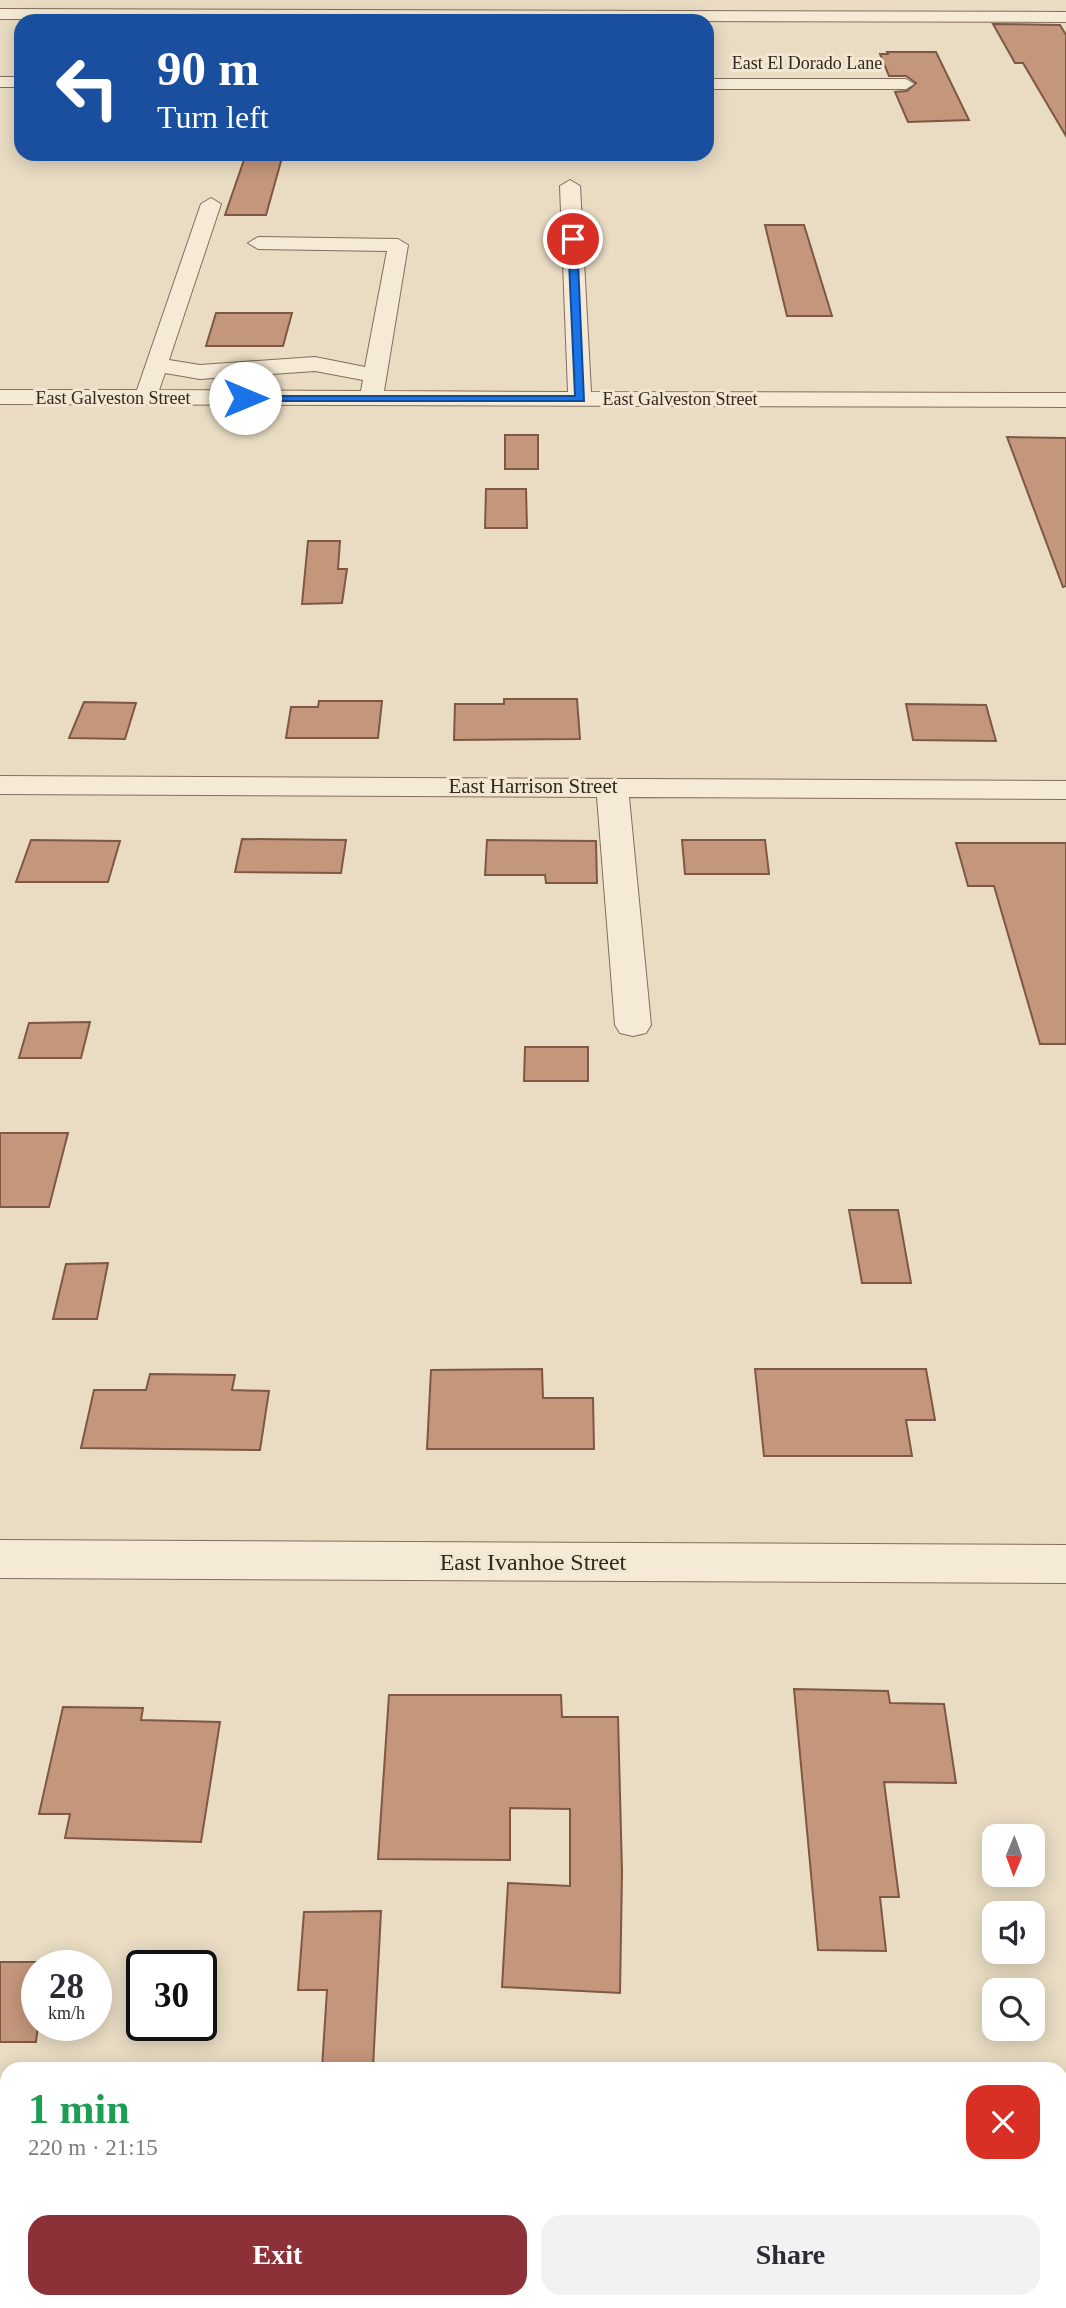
<!DOCTYPE html>
<meta charset="utf-8">
<style>
:root{--surface:#fff;--page:#f2f2f3;--text:#2b2b33;--muted:#7c7c81;--accent:#8b3137}
body{margin:0;font-family:"Times New Roman",serif;background:var(--page);color:var(--text);height:100vh;display:flex;flex-direction:column;font-size:26px;white-space:nowrap}
*{box-sizing:border-box;margin:0}
p{font-size:23px;color:var(--muted)}
.icon{flex:none;width:38px;height:38px;fill:none;stroke:currentColor;stroke-width:2;stroke-linecap:round;stroke-linejoin:round}
.map{position:relative;flex:1;overflow:hidden}
.panel{position:absolute;left:0px;top:2062px;width:1068px;height:247px;display:flex;flex-direction:column;background:var(--surface);border-radius:21px 21px 0 0;box-shadow:0 4px 18px #0003}
.panel>*{flex:none}
.top-card{position:absolute;left:14px;top:14px;width:700px;height:147px;border-radius:21px;box-shadow:0 4px 18px #0003;background:#1a4fa0;color:#fff;overflow:hidden}
.needle{width:46px;rotate:181deg}
.fabs{position:absolute;left:982px;top:1824px;display:grid;gap:14px}
.fabs a{display:grid;place-items:center;width:63px;height:63px;border-radius:14px;background:var(--surface);box-shadow:0 4px 18px #0003;font-size:35px}
.speed{position:absolute;left:21px;top:1950px;display:flex;gap:14px;font-size:35px;font-weight:700;text-align:center}
.speed>*{display:grid;place-content:center;width:91px;height:91px;border-radius:50%;background:var(--surface);box-shadow:0 4px 18px #0003;line-height:1}
.speed small{font-size:18px;font-weight:400}
.speed .limit{border:4px solid #111;border-radius:10px;background:#fff;color:#111}
.pin{position:absolute;display:grid;place-items:center;width:60px;height:60px;color:#fff;margin:-30px;border:4px solid #fff;border-radius:50%;box-shadow:0 2px 7px #0007}
.me{position:absolute;width:77px;margin:-38px;rotate:90deg;stroke-linejoin:round;filter:drop-shadow(0 0 5px #0008)}
.turn{display:flex;align-items:center;gap:24px;height:147px;padding:0 28px;font-size:32px}
.turn .icon{width:91px;height:91px;stroke-width:2.5}
.turn b{display:block;font-size:49px;line-height:60px}
.round{display:grid;place-items:center;flex:none;width:74px;height:74px;border-radius:21px;background:var(--page)}
.overview{display:flex;align-items:center;justify-content:space-between;height:119px;padding:0 28px}
h1{font-size:42px;font-weight:600;line-height:52px;color:#1e9e55}
.button{display:flex;gap:14px;margin-top:auto;padding:14px 28px}
.button a{flex:1;height:80px;border-radius:21px;background:var(--accent);color:#fff;font-size:28px;font-weight:600;line-height:80px;text-align:center}
.button a+a{background:var(--page);color:var(--text)}
.map>svg:first-child{display:block}
</style>
<div class="map">
<svg width="1066" height="2308" viewBox="0 0 1066 2308">
<rect width="100%" height="100%" fill="#e9dcc3"/>
<g fill="#c4967c" stroke="#7e5844" stroke-width="2">
<path d="M 993,24 L 1060,25 L 1066,35 L 1066,136 L 1023,63 L 1015,63 Z"/>
<path d="M 887,52 L 936,52 L 969,120 L 908,122 L 895,92 L 907,91 L 916,83 L 906,76 L 889,76 L 880,54 L 888,54 Z"/>
<path d="M 246,154 L 283,154 L 266,215 L 225,215 Z"/>
<path d="M 765,225 L 804,225 L 832,316 L 787,316 Z"/>
<path d="M 216,313 L 292,313 L 283,346 L 206,346 Z"/>
<rect x="505" y="435" width="33" height="34"/>
<path d="M 1007,437 L 1066,438 L 1066,586 L 1063,587 Z"/>
<path d="M 486,489 L 526,489 L 527,528 L 485,528 Z"/>
<path d="M 308,541 L 340,541 L 338,569 L 347,569 L 342,603 L 302,604 Z"/>
<path d="M 504,699 L 577,699 L 580,739 L 454,740 L 455,704 L 504,704 Z"/>
<path d="M 319,701 L 382,701 L 378,738 L 286,738 L 291,707 L 318,707 Z"/>
<path d="M 84,702 L 136,703 L 125,739 L 69,738 Z"/>
<path d="M 906,704 L 986,705 L 996,741 L 913,740 Z"/>
<path d="M 242,839 L 346,840 L 341,873 L 235,872 Z"/>
<path d="M 31,840 L 120,841 L 108,882 L 16,882 Z"/>
<path d="M 487,840 L 596,841 L 597,883 L 546,883 L 545,875 L 485,875 Z"/>
<path d="M 682,840 L 765,840 L 769,874 L 685,874 Z"/>
<path d="M 956,843 L 1066,843 L 1066,1044 L 1040,1044 L 994,886 L 968,886 Z"/>
<path d="M 90,1022 L 81,1058 L 19,1058 L 29,1023 Z"/>
<path d="M 525,1047 L 588,1047 L 588,1081 L 524,1081 Z"/>
<path d="M 0,1133 L 68,1133 L 49,1207 L 0,1207 Z"/>
<path d="M 849,1210 L 898,1210 L 911,1283 L 862,1283 Z"/>
<path d="M 108,1263 L 97,1319 L 53,1319 L 66,1264 Z"/>
<path d="M 542,1369 L 543,1398 L 593,1398 L 594,1449 L 427,1449 L 431,1370 Z"/>
<path d="M 755,1369 L 926,1369 L 935,1420 L 906,1420 L 912,1456 L 764,1456 Z"/>
<path d="M 150,1374 L 235,1375 L 232,1390 L 269,1391 L 260,1450 L 81,1448 L 94,1390 L 146,1390 Z"/>
<path d="M 794,1689 L 888,1691 L 890,1703 L 944,1704 L 956,1783 L 884,1782 L 899,1897 L 880,1897 L 886,1951 L 818,1950 Z"/>
<path d="M 389,1695 L 561,1695 L 562,1717 L 618,1717 L 622,1872 L 620,1993 L 502,1987 L 508,1883 L 570,1886 L 570,1809 L 510,1808 L 510,1860 L 378,1859 Z"/>
<path d="M 63,1707 L 143,1708 L 141,1720 L 220,1722 L 201,1842 L 65,1838 L 70,1814 L 39,1814 Z"/>
<path d="M 381,1911 L 373,2068 L 322,2068 L 327,1990 L 298,1990 L 304,1912 Z"/>
<path d="M 0,1962 L 49,1962 L 48,1965 L 37,1965 L 38,2025 L 36,2042 L 0,2042 Z"/>
</g>
<g fill="none" stroke-linecap="round" stroke-linejoin="round">
<g stroke="#826e5c" stroke-width="2">
<g id="minor">
<path d="M 0,9 L 1066,12 L 1066,22 L 0,19 Z"/>
<rect x="0" y="77" width="21" height="10"/>
<path d="M 707,79 L 906,79 L 914,84 L 906,89 L 707,89 Z"/>
<path d="M 570,180 L 580,186 L 591,392 L 1066,393 L 1066,407 L 0,404 L 0,390 L 137,390 L 201,204 L 211,198 L 221,204 L 169,360 L 200,365 L 315,357 L 365,367 L 387,251 L 258,249 L 248,243 L 258,237 L 398,239 L 408,245 L 384,391 L 568,392 L 560,186 ZM 315,371 L 363,380 L 361,391 L 159,390 L 165,373 L 200,379 Z"/>
<path d="M 0,776 L 1066,781 L 1066,799 L 629,797 L 651,1025 L 646,1033 L 633,1036 L 620,1033 L 615,1025 L 597,797 L 0,794 Z"/>
<path d="M 0,1540 L 1066,1545 L 1066,1583 L 0,1578 Z"/>
</g>
</g>
<use href="#minor" fill="#f5ead5" fill-rule="evenodd"/>
</g>
<path fill="#1a73e8" stroke="#114b97" stroke-width="2" d="M 573,236 L 577,239 L 584,401 L 245,401 L 241,398 L 245,396 L 575,396 L 568,239 Z"/>
<g text-anchor="middle" stroke-width="6" stroke-linejoin="round" paint-order="stroke">
<g font-size="18" fill="#33271e" stroke="#f1e7d2">
<text x="807" y="69">East El Dorado Lane</text>
<text x="113" y="404">East Galveston Street</text>
<text x="680" y="405">East Galveston Street</text>
</g>
<g font-size="21" fill="#33271e" stroke="#f1e7d2">
<text x="533" y="793">East Harrison Street</text>
</g>
<g font-size="24" fill="#33271e" stroke="#f1e7d2">
<text x="533" y="1570">East Ivanhoe Street</text>
</g>
</g>
</svg>
<div class="fabs">
<a><svg class="needle" viewBox="-14 -14 28 28"><path d="M0-13l5 13h-10z" fill="#e53935"/><path d="M0 13l5-13h-10z" fill="#7c7c81"/></svg></a>
<a><svg class="icon" aria-label="sound" viewBox="0 0 24 24"><path d="M4 9h4l5-4v14l-5-4H4zM17 9q2 3 0 6"/></svg></a>
<a><svg class="icon" aria-label="search" viewBox="0 0 24 24"><circle cx="10" cy="10" r="6"/><path d="M15 15l6 6"/></svg></a>
</div>
<div class="speed"><div>28<small>km/h</small></div><div class="limit">30</div></div>
<div class="pin" style="left:573px;top:239px;background:#d93025"><svg class="icon" aria-label="arrive" viewBox="0 0 24 24"><path d="M6 21V4h12l-3 4 3 4H6"/></svg></div>
<svg class="me" style="left:245px;top:398px" viewBox="-20 -20 40 40"><circle r="19" fill="#fff"/><path d="M0-13L10 11 0 6-10 11z" fill="#1a73e8"/></svg>
<div class="top-card">
<div class="turn"><svg class="icon" aria-label="left" viewBox="0 0 24 24"><path d="M17 20v-9H6M10 6l-5 5 5 5"/></svg><div><b>90 m</b>Turn left</div></div>
</div>
<section class="panel">
<div class="overview"><div><h1>1 min</h1><p>220 m · 21:15</p></div><a class="round" style="background:#d93025;color:#fff"><svg class="icon" aria-label="close" viewBox="0 0 24 24"><path d="M6 6l12 12M18 6L6 18"/></svg></a></div>
<div class="button"><a>Exit</a><a>Share</a></div>
</section>
</div>
